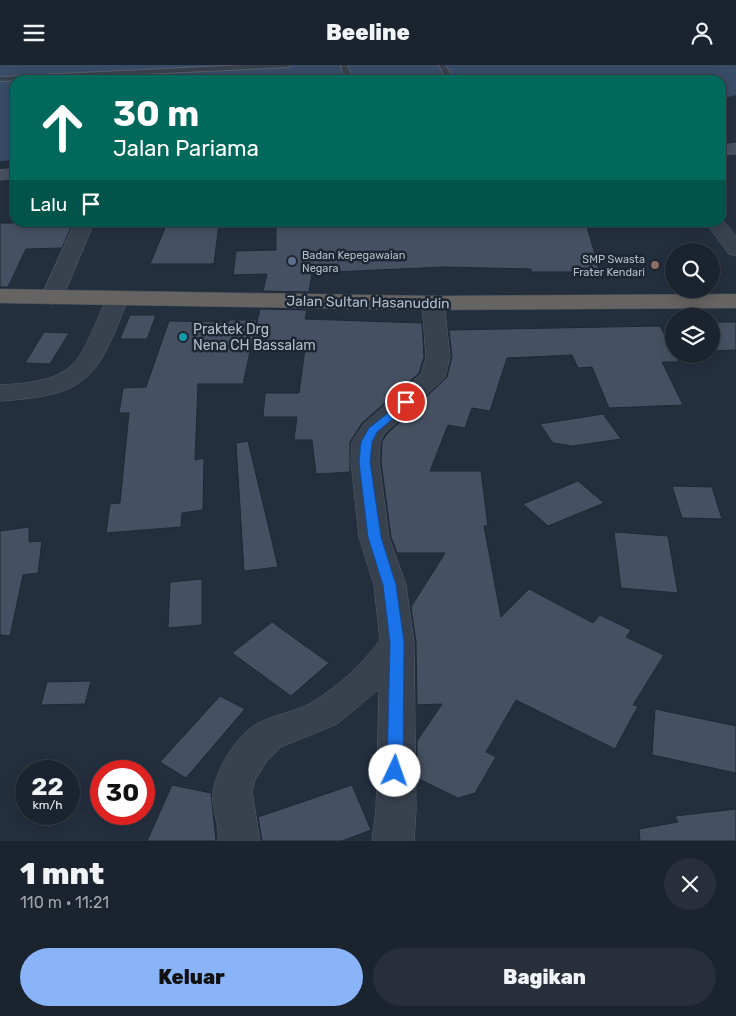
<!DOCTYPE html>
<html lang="id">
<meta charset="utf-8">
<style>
:root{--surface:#1b232e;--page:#282f3a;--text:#f1f3f6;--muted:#a0a4aa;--line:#39404a;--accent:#8ab4f8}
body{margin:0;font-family:Rubik,sans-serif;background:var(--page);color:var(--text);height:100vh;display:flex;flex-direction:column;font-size:19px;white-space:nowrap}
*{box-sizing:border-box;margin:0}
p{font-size:16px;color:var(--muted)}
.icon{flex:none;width:28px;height:28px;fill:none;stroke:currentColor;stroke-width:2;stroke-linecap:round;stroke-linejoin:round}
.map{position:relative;height:776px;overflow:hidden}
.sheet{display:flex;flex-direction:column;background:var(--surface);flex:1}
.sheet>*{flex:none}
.guide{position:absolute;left:10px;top:10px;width:716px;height:152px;border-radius:15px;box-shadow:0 2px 12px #0003,0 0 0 1px var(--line);background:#00695c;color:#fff;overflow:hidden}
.controls{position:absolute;left:665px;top:178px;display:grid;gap:10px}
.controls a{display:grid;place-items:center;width:55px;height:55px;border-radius:50%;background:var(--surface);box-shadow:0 2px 12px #0003,0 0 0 1px var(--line);font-size:25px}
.speed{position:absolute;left:15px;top:695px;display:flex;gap:10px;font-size:25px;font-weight:700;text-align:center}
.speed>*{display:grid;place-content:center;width:65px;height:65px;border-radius:50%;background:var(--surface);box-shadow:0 2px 12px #0003,0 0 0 1px var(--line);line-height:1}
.speed small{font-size:12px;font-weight:400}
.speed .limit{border:8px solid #d22;background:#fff;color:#111}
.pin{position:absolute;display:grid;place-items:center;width:42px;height:42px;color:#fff;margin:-21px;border:2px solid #fff;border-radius:50%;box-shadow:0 1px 5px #0007}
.me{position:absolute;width:55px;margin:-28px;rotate:3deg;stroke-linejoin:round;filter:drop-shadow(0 0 4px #0008)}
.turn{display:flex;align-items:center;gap:18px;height:105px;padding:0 20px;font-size:22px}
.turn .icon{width:65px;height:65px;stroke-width:2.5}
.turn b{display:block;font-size:35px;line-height:42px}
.then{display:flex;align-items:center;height:48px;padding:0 20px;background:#0003;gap:10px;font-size:19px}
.round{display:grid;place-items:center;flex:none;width:52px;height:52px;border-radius:26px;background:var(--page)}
.head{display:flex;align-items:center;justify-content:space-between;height:85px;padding:0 20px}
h1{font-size:30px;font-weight:800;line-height:38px}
.primary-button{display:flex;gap:10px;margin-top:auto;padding:10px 20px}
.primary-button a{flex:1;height:58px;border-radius:30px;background:var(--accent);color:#111;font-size:20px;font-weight:800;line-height:58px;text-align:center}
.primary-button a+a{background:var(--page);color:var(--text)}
header{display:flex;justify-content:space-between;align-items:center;height:65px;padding:0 20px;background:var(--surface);font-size:22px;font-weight:800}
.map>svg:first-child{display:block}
</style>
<header><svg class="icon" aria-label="menu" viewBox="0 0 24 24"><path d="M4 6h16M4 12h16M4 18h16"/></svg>Beeline<svg class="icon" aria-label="person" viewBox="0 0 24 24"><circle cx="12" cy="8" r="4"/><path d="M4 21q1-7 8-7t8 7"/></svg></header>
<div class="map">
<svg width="736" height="776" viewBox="0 0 736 776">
<rect width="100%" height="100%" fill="#242f3e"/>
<path fill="#394c67" d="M 0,0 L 736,0 L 736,30 L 721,34 L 721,15 L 15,15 L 15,95 L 0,96 Z"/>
<g fill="#455162" stroke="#1f2835">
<path d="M 0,158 L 73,158 L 62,183 L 26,184 L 8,222 L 0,222 Z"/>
<path d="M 167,158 L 219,158 L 214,199 L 150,199 Z"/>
<path d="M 276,158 L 586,158 L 600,207 L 531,207 L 531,204 L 443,202 L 312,208 L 309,227 L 263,226 L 267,209 L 233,210 L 236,186 L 276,185 Z"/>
<path d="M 260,244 L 307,245 L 305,254 L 422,258 L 424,292 L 419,308 L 362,358 L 350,377 L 350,407 L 316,409 L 312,375 L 294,375 L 297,352 L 263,352 L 265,328 L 299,328 L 306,276 L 253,275 Z"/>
<path d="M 130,250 L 156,250 L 147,274 L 120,274 Z"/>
<path d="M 229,255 L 257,255 L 243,319 L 198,319 L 195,395 L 204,393 L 203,445 L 182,448 L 181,462 L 106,468 L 110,439 L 120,438 L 129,348 L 119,348 L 123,323 L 146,322 L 169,256 L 229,257 Z"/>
<path d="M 711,257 L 736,257 L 736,285 L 711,286 Z"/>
<path d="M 660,261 L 679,297 L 662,297 L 683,340 L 609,343 L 592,302 L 578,303 L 572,290 L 507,293 L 490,346 L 472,343 L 465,363 L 448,360 L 430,406 L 481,406 L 488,461 L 484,461 L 501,552 L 529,524 L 593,558 L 600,550 L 631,565 L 626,572 L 664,590 L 633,640 L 638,641 L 615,684 L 516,635 L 486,687 L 496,692 L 475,728 L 458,733 L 417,713 L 417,676 L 442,639 L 417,640 L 416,577 L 411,542 L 445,488 L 397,488 L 391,472 L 381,397 L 382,377 L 386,370 L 447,312 L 452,292 L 449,265 Z"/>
<path d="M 44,267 L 69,268 L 50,299 L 25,298 Z"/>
<path d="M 603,349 L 621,374 L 572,381 L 553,378 L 540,359 Z"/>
<path d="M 248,376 L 271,472 L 278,502 L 244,506 L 236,378 Z"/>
<path d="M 578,416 L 604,438 L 548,461 L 523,439 Z"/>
<path d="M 672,421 L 712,422 L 722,454 L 682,453 Z"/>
<path d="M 29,462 L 29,477 L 42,476 L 38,508 L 23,510 L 10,571 L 0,570 L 0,466 Z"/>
<path d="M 614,467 L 668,471 L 678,528 L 621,523 Z"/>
<path d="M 202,514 L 202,560 L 168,563 L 170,517 Z"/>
<path d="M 272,557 L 329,598 L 291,631 L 232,588 Z"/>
<path d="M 91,616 L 85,639 L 41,640 L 47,617 Z"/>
<path d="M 220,631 L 245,644 L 186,713 L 160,697 Z"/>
<path d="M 655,644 L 736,661 L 736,708 L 652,690 Z"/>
<path d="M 172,720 L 211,728 L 216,776 L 147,776 Z"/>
<path d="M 352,720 L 371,765 L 342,776 L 262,776 L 258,752 Z"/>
<path d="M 736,744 L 736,776 L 640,776 L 639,764 L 678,757 L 675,751 Z"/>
</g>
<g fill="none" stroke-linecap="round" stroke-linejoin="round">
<g stroke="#565f6c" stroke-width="2">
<g id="service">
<path d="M 245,0 L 291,0 L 288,2 L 0,16 L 0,12 Z"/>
<path d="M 341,0 L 347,0 L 353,15 L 345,15 Z"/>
<path d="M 439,0 L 445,0 L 455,15 L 447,15 Z"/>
</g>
</g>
<g stroke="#565f6c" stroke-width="1">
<g id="minor">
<path d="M 721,153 L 736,171 L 736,191 L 729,189 L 706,158 L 721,158 Z"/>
<path d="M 75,158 L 94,158 L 63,232 L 60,237 L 52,239 L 44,237 L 41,232 Z"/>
<path d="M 117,227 L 125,229 L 128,234 C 97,314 89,330 0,336 L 0,320 C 77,316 78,300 106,234 L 109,229 Z"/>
<path d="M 433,231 L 441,233 L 444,238 L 450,292 L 445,312 L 384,369 L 380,377 L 379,397 L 389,472 L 406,520 L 414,577 L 416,745 L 414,776 L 372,776 L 376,745 L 379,624 L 337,659 L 281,682 L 267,696 L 255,715 L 252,726 L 260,776 L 218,776 C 220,759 211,743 213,727 C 216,705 236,671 255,660 C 272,650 292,648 309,639 C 336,623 361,601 380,575 L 374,520 L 359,472 L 351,397 L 352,377 L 364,359 L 421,309 L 426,292 L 422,238 L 425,233 Z"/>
</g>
</g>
<g stroke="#565f6c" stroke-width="1">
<g id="secondary">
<path d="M 736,79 L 736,89 L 721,90 L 721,80 Z"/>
<path d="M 15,104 L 15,114 L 0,115 L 0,105 Z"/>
</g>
</g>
<g stroke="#434c59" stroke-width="1">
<path id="trunk" d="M 0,224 L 433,231 L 736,229 L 736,243 L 433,245 L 0,238 Z"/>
</g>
<use href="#service" fill="#38414e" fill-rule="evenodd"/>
<use href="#minor" fill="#38414e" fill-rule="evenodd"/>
<use href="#secondary" fill="#465061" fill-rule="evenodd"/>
<use href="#trunk" fill="#656462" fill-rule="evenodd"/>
</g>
<path fill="#1a73e8" stroke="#114b97" d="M 406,334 L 410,335 L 410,339 L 377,367 L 372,377 L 370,397 L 381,472 L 396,520 L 404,577 L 403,706 L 401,711 L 395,713 L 390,711 L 387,706 L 390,577 L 383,520 L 368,472 L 359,397 L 361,377 L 369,363 Z"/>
<circle fill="#5c6f8a" stroke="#1d2633" stroke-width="2" cx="292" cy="196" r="5"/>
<circle fill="#8d6e63" stroke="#1d2633" stroke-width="2" cx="655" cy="200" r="5"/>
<circle fill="#0f9aa8" stroke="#1d2633" stroke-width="2" cx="183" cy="272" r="5"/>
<g text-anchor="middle" stroke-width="5" stroke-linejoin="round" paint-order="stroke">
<g font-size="11" fill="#b4bcc9" stroke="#1d2633" text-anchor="start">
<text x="302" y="194">Badan Kepegawaian<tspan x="302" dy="13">Negara</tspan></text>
<text x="645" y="198" text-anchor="end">SMP Swasta<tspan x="645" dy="13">Frater Kendari</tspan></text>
</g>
<g font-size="14" fill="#b4bcc9" stroke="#1d2633">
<text transform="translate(368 237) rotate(1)" y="5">Jalan Sultan Hasanuddin</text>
</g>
<g font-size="14" fill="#b4bcc9" stroke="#1d2633" text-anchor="start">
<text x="193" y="269">Praktek Drg<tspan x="193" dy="16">Nena CH Bassalam</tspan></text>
</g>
</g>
</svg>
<div class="controls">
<a><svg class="icon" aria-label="search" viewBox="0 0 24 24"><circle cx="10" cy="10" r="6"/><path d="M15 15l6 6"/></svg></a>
<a><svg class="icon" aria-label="layers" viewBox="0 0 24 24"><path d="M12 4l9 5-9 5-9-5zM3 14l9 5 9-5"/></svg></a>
</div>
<div class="speed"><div>22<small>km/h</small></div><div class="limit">30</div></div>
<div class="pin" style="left:406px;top:337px;background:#d93025"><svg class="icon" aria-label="arrive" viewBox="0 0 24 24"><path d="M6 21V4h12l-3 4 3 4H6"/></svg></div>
<svg class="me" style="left:395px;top:706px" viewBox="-20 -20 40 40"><circle r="19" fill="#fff"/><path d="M0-13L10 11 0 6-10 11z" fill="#1a73e8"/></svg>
<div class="guide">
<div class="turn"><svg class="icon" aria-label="ahead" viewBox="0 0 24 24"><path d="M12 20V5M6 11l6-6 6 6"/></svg><div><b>30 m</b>Jalan Pariama</div></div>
<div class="then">Lalu<svg class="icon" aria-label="arrive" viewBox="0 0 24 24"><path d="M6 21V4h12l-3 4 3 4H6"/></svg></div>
</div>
</div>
<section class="sheet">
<div class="head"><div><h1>1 mnt</h1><p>110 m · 11:21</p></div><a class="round"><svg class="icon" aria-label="close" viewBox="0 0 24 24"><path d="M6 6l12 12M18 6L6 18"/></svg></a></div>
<div class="primary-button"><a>Keluar</a><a>Bagikan</a></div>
</section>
